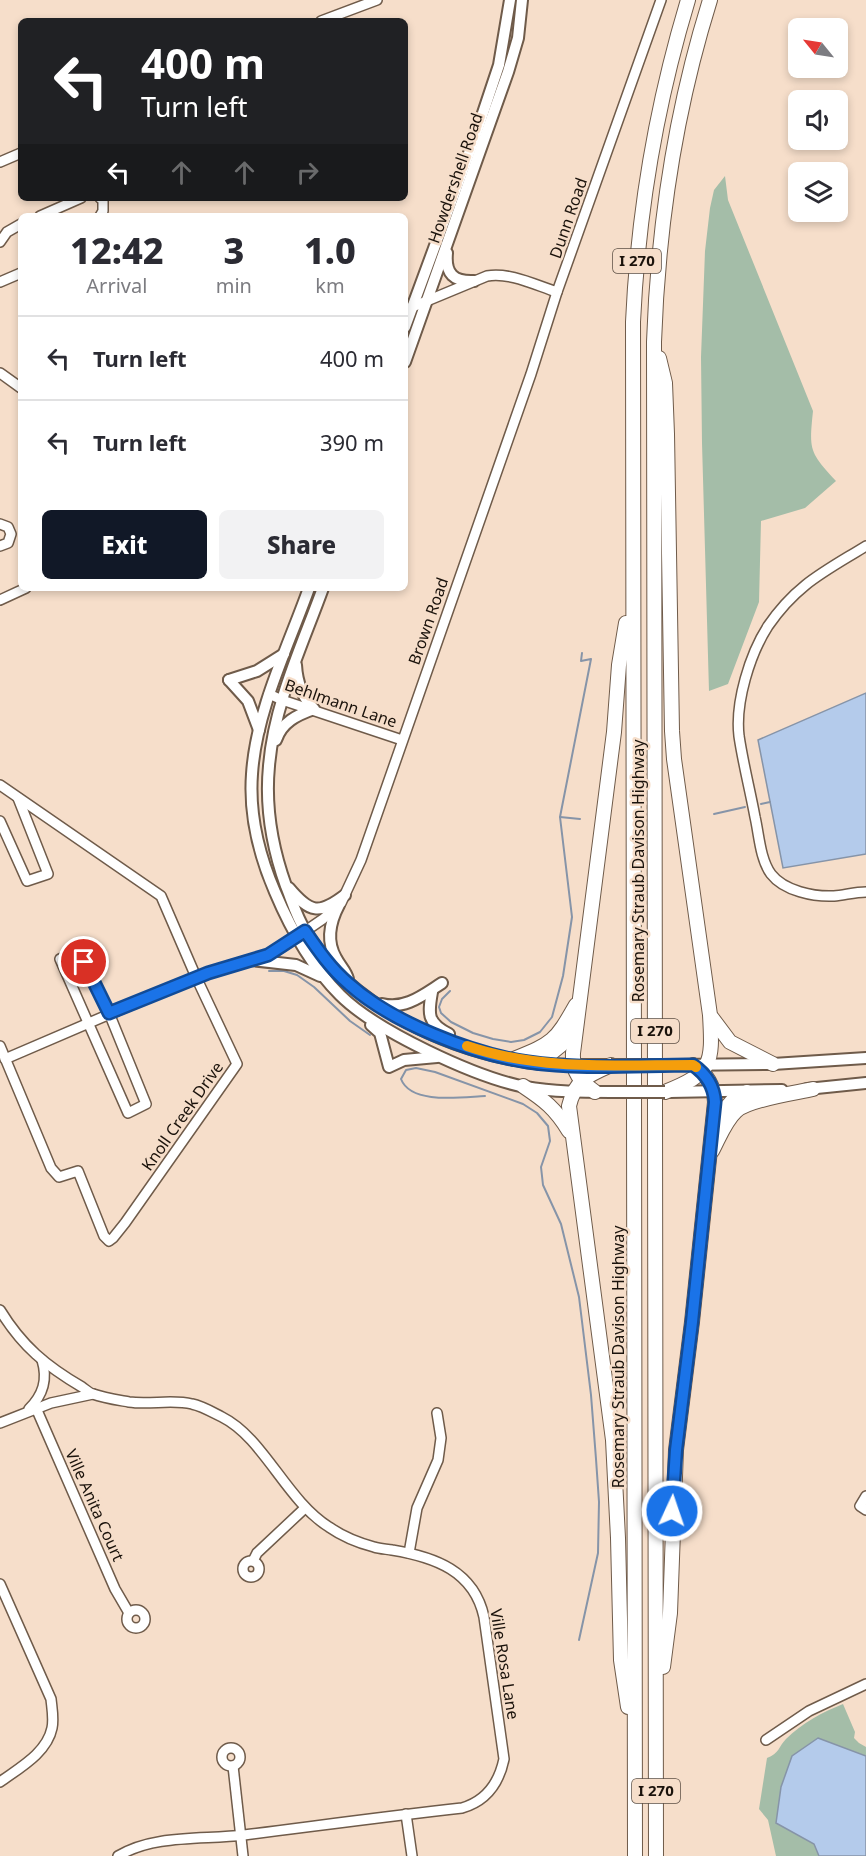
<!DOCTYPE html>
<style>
:root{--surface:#fff;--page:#f2f2f3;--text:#2b2b33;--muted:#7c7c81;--line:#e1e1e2;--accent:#111827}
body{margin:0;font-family:"Noto Sans",sans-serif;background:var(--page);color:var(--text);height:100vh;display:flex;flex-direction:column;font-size:22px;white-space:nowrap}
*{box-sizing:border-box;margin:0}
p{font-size:20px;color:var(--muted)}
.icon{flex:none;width:33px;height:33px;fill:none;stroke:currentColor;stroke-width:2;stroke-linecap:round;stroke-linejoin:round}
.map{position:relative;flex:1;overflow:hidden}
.sheet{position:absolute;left:18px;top:213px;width:390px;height:378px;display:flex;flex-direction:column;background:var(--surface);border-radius:9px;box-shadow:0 3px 9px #0003}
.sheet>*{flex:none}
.hud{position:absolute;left:18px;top:18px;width:390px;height:183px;border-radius:9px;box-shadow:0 3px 9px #0003;background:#202124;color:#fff;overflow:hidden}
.needle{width:39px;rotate:300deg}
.tools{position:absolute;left:788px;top:18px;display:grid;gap:12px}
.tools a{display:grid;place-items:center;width:60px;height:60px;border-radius:9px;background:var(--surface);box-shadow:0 3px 9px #0003;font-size:30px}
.pin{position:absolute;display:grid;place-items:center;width:51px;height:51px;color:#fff;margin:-26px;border:3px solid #fff;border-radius:50%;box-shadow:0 2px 6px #0007}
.me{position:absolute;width:66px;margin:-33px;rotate:3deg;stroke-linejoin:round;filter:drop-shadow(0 0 4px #0008)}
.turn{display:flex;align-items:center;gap:21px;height:126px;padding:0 24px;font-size:27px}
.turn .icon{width:78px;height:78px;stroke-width:2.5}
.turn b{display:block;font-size:42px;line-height:51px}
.lanes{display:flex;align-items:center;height:57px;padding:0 24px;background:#0003;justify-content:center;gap:30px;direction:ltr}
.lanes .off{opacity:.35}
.eta{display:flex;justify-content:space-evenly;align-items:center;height:102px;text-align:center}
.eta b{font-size:36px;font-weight:800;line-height:42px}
.primary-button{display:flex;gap:12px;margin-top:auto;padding:12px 24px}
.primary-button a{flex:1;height:69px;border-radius:9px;background:var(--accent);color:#fff;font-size:24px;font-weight:800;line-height:69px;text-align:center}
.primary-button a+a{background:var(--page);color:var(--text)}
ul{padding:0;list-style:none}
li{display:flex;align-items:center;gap:18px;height:84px;padding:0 24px;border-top:2px solid var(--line)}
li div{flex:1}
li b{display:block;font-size:22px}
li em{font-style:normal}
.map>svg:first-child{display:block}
</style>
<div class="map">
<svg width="866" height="1856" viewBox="0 0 866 1856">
<rect width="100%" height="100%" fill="#f6deca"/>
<g fill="#a4bda8">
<path d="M 725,176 L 728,200 L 813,411 C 809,450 809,452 836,481 L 805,508 L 761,521 L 759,602 L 728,684 L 709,691 L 702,443 L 701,357 L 705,251 L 710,208 L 714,190 Z"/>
<path d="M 843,1704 L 855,1732 L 854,1738 L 859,1743 L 866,1747 L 866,1756 L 818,1738 L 776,1823 L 814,1844 L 819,1856 L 776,1856 L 768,1820 L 759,1809 L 767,1758 C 779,1754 779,1746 786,1739 C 802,1723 823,1712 843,1704 Z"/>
</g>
<g fill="#b4cbeb" stroke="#8694a8" stroke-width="1.5">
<path d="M 866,693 L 866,854 L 783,868 L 758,740 Z"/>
<path d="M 818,1738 L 866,1756 L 866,1856 L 819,1856 L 814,1844 L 776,1823 L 781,1787 L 792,1756 Z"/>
</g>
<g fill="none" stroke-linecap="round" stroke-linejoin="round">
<g stroke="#8694a8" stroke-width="2">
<path d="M 761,804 L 770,802"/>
<path d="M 714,814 L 745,807"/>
<path d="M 560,817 L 580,819"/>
<path d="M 269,971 L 284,971 L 297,975 L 314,987 L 350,1021 L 370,1035"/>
<path d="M 450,991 L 442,999 L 439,1007 L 441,1013 L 451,1022 L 473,1033 L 493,1039 L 511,1042 L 524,1040 L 540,1032 L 552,1017 L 563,976 L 572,917 L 560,817 L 591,659 L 581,661 L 582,653"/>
<path d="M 485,1096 C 462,1097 411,1105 401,1079 L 406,1070 L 416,1068 L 435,1072 L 523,1104 L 537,1113 L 548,1126 L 550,1141 L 541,1167 L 543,1185 L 561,1224 L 579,1297 L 591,1395 L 596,1459 L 599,1502 L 598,1553 L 579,1640"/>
</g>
<g stroke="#6f5b4a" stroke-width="12">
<g id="minor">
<path d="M 321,21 L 377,0"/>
<path d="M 0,162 L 21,153"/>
<path d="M 40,216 L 81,198"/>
<path d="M 100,216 L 103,211 L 103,200 L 100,198"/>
<path d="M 0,242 L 7,232 L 21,224"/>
<path d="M 0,282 L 21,273"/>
<path d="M 405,310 L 487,276 C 510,272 535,285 557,292"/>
<path d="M 0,373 L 21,388"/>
<path d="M 0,524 L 8,527 L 11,534 L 8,543 L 0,546"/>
<path d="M 866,546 C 824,572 797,584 768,626 C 750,654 735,702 739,736 C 743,763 750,790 755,817 C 759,834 760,859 771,874 C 784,891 814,897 834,896 C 845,895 855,892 866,892"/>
<path d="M 0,600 L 26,588"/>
<path d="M 269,694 L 282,700 L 402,740"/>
<path d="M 0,785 L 161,896 L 196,977 L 237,1064 L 125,1223 L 113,1238 L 109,1241 L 104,1236 L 78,1171 L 59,1177 L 51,1168 L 0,1046"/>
<path d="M 0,821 L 27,881 L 48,874 L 18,798"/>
<path d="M 79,950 L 109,1013 L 146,1104 L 128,1113 L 60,959 Z"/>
<path d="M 5,1059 L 196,977 L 268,955 L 282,947 L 323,919 L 341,903 L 361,860 L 531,374 L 557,292 L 661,0"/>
<path d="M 0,1310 C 22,1346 46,1366 82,1387 C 85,1389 89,1393 93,1394 C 104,1398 118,1400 129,1402 C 150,1405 172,1399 192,1404 C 202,1406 212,1412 222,1417 C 264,1438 286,1500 329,1527 C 342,1536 359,1543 374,1547 C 380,1549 387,1549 392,1550 C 435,1557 474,1571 484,1617 L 504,1759 C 499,1783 486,1801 462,1808 C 389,1816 316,1826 244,1835 C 203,1840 155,1834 118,1856"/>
<path d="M 36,1408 L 115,1589 L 129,1613"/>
<path d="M 29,1409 C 43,1395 48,1380 42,1360"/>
<path d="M 0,1423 L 51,1403 L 93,1394"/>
<path d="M 866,1496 L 860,1506 L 866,1510"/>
<path d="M 409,1553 L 417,1508 L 438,1460 L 441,1438 L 437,1413"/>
<circle cx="251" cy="1569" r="8"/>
<path d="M 253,1561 L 257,1553 L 305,1508"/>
<path d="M 0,1584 L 51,1699 C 52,1709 54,1719 52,1728 C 47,1753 19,1768 0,1782"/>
<circle cx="136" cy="1619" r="9"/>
<path d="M 766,1740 L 809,1711 L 866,1684"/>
<circle cx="231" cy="1757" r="9"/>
<path d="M 233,1766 L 243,1856"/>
<path d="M 406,1814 L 412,1856"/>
</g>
</g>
<g stroke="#6f5b4a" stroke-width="14">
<g id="major">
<path d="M 447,253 C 445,274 454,282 474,281"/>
<path d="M 405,327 L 475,137 L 499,65 L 510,0"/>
<path d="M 405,362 L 508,72 L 518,38 L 522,0"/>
<path d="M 309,588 C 288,647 256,711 252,774 C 249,814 259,855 275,892 C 291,930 311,966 340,995 C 376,1031 475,1077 525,1087 C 554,1092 582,1092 611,1092"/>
<path d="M 323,588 C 302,646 274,704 269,766 C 265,807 272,847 286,886 C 292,901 297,918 306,932 C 349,1005 445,1049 526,1062 C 553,1066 581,1065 608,1065"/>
<path d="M 229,680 L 257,671 L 284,654"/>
<path d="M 229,680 L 248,701 L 259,730"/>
<path d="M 276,740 C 282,722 297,715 314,709 C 302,697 297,683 296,665"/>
<path d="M 289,888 C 310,913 319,915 345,895"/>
<path d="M 339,905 C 330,922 326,941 336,958 C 340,966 346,971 348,979"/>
<path d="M 251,960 L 296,965 L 320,976"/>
<path d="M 432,992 C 428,1014 427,1023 449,1034"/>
<path d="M 382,1004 C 405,1010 423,995 442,983"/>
<path d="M 371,1025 L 380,1033 L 389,1067 L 404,1060 L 437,1057"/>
<path d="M 677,1065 L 773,1064 L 866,1058"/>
<path d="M 807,1089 L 866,1083"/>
<path d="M 669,1092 L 782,1090"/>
</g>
</g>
<g stroke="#6f5b4a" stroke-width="16">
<g id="highway">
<path d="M 659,358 L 665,383 L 667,434 L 672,731 L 674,759 L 710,1015 C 713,1065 712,1073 665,1092"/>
<path d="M 712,1018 L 730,1042 L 773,1064"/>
<path d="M 514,1059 C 553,1043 555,1042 576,1005"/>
<path d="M 539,1063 L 561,1045 L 571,1032"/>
<path d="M 611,1065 C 588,1075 575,1080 569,1106 L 613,1440 L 618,1538 L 621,1660 L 628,1707"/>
<path d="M 523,1086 C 544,1100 555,1108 569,1131"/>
<path d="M 595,1092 C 580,1081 572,1072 573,1053 L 614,732 L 619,665 L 626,623"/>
<path d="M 713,1123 L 732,1101 L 747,1092"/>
<path d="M 712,1151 C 719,1138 725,1121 736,1111 C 749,1099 795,1093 813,1089"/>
<path d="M 663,1667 L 670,1613 L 676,1450 L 692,1322 L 715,1102 C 714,1086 707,1074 693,1065"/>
<path d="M 635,1856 L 633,322 C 638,212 656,106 688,0"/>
<path d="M 656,1856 L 654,342 C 658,225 675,112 710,0"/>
</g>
</g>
<use href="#minor" stroke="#fff" stroke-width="9"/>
<use href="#major" stroke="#fff" stroke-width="10"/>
<use href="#highway" stroke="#fff" stroke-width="14"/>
<g stroke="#6f5b4a" stroke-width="14" stroke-linecap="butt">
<g id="major-bridge">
<path d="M 611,1065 L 677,1065"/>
<path d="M 611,1092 L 665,1092"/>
</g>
</g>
<use href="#major-bridge" stroke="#fff" stroke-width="10"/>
</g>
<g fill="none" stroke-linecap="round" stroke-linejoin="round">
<g stroke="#114b97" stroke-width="15">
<path id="route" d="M 84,962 L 109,1013 L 208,973 L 268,955 L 305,931 C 318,950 331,969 349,984 C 391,1022 472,1054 528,1062 C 582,1070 639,1065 693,1065 C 706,1074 714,1086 715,1102 L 692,1322 L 676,1450 L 672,1511"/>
</g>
<use href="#route" stroke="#1a73e8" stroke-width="10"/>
<path stroke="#f59e0b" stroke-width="10" d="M 467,1046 C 540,1071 617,1065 693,1065 L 696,1067"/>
</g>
<g text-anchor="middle" stroke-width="5" stroke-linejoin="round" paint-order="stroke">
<g fill="#f6deca" stroke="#5c4f44" stroke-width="1.5">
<rect x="613" y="249" width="48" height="24" rx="4.5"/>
<rect x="631" y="1019" width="48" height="24" rx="4.5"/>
<rect x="632" y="1779" width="48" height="24" rx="4.5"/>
</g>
<g font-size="15" font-weight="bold" fill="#1a120b">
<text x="637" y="266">I 270</text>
<text x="655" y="1036">I 270</text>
<text x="656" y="1796">I 270</text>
</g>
<g font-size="16" fill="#1a120b" stroke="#f6deca">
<text transform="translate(455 178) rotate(-71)" y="6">Howdershell Road</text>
<text transform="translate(568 218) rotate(-71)" y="6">Dunn Road</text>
<text transform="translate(428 621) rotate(-71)" y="6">Brown Road</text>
<text transform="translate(341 703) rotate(19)" y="6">Behlmann Lane</text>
<text transform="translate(638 871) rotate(-90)" y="6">Rosemary Straub Davison Highway</text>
<text transform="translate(182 1116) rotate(-55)" y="6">Knoll Creek Drive</text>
<text transform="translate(618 1357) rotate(-90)" y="6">Rosemary Straub Davison Highway</text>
<text transform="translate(95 1505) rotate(66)" y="6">Ville Anita Court</text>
<text transform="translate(505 1664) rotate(81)" y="6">Ville Rosa Lane</text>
</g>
</g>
</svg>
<div class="tools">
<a><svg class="needle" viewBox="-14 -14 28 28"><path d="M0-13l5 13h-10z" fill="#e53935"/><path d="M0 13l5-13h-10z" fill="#7c7c81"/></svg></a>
<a><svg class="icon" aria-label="sound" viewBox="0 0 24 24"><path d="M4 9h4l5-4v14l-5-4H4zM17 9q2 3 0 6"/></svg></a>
<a><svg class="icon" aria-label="layers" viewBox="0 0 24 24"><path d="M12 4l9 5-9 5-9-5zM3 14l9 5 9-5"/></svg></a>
</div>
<div class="pin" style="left:84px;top:962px;background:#d93025"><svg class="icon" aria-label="arrive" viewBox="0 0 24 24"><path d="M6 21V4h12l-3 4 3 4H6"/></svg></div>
<svg class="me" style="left:672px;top:1511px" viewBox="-20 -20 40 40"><circle r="17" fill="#1a73e8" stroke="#fff" stroke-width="3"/><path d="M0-11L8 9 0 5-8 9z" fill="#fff"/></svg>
<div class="hud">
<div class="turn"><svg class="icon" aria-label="left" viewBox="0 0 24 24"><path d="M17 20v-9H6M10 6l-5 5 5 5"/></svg><div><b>400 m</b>Turn left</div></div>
<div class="lanes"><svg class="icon" aria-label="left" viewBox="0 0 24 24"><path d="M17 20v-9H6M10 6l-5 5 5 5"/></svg><svg class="icon off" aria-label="ahead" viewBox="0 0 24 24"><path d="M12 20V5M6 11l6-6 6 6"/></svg><svg class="icon off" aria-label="ahead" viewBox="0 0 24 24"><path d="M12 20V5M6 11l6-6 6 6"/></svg><svg class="icon off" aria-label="right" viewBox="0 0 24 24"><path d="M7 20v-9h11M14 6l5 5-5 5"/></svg></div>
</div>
<section class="sheet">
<div class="eta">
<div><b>12:42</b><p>Arrival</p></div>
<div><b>3</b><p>min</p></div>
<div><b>1.0</b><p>km</p></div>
</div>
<ul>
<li><svg class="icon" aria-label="left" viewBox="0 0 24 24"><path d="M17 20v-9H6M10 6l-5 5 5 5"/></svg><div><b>Turn left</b></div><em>400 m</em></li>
<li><svg class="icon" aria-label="left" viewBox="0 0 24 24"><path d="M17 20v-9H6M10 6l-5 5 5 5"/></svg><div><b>Turn left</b></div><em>390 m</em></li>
</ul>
<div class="primary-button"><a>Exit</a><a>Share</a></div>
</section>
</div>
